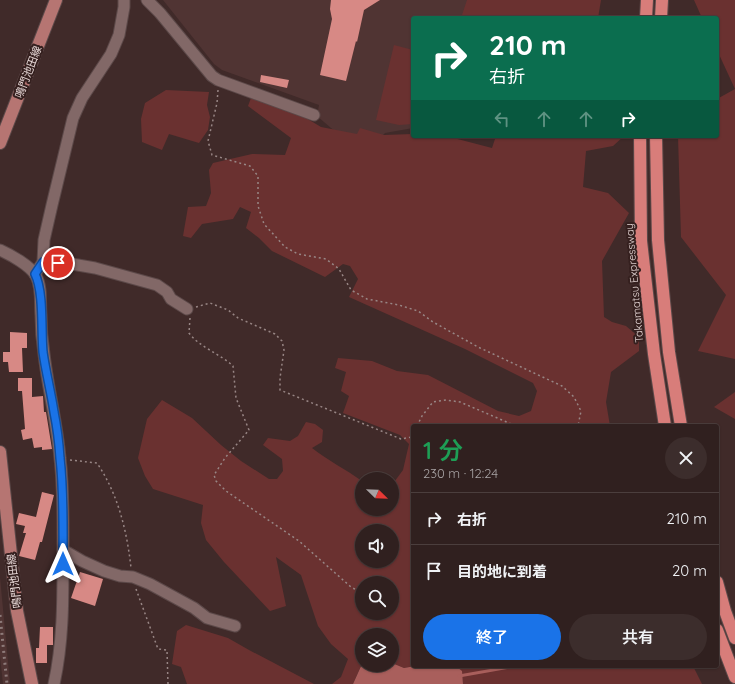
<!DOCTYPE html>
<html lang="ja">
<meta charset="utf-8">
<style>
:root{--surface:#30201f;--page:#3c2d2c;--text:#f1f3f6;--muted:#a8a3a4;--line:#4b3e3d;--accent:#1a73e8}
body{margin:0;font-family:Quicksand,"Noto Sans JP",sans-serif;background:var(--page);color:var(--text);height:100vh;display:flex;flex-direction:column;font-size:15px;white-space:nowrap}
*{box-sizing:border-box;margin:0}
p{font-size:13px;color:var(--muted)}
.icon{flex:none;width:22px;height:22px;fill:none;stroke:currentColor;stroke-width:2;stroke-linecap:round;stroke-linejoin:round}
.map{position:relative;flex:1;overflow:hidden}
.details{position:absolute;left:411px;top:424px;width:308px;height:244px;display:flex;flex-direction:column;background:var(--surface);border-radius:4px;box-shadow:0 1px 3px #0004,0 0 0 1px var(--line)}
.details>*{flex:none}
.guide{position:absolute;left:411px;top:16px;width:308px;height:122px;border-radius:4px;box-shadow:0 1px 3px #0004,0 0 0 1px var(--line);background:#0b6e4f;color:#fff;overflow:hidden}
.needle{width:26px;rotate:113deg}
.fabs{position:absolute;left:355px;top:472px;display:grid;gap:8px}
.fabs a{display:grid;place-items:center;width:44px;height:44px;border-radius:50%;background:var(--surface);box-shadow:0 1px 3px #0004,0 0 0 1px var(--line);font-size:20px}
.pin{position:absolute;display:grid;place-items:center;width:34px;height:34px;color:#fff;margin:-17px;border:2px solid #fff;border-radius:50%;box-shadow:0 1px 4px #0007}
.me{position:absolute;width:44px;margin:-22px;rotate:0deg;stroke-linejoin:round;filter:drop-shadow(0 0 3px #0008)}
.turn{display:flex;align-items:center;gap:14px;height:84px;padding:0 12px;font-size:18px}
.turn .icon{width:52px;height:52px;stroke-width:2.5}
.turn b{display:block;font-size:28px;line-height:34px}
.lanes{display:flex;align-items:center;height:38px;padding:0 12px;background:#0003;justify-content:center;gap:20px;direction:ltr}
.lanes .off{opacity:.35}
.round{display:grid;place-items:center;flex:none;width:42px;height:42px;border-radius:21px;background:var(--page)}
.summary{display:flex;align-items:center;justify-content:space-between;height:68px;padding:0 12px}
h1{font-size:24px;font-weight:600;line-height:30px;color:#1e9e55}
.cta{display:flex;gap:8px;margin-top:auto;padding:8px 12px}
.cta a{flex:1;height:46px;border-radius:24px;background:var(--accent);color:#fff;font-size:16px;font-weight:600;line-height:46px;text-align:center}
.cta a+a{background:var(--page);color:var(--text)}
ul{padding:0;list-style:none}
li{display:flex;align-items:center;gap:12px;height:52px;padding:0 12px;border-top:1px solid var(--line)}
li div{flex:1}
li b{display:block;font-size:15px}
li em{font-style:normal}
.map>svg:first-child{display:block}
</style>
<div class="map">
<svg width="735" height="684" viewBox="0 0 735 684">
<rect width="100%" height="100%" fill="#402a29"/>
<g fill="#503433">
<path d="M 163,0 L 503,0 L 496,18 L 413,18 L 413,128 L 385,133 L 381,137 L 338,134 L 317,116 L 319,105 L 222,70 L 214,64 Z"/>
<path d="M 0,577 L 10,684 L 3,684 L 0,656 Z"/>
</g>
<g fill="#6a3130" fill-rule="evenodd">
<path d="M 467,0 L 601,0 L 598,18 L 461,18 Z"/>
<path d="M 694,0 L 735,0 L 735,359 L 698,351 L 726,295 L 681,237 L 678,136 L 717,136 L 717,99 L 735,89 L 717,50 L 717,18 L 702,18 Z"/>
<path d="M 394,45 L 413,50 L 413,124 L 399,125 L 376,120 Z"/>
<path d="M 166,90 L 209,92 L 207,105 L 210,117 L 208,130 L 199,143 L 169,134 L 162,150 L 142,142 L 141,119 L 145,103 Z"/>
<path d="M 251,98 L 306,118 L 321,127 L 357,134 L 360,128 L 384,135 L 413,134 L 413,136 L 446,136 L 492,148 L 496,136 L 624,136 L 613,146 L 586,151 L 583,187 L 608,193 L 629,213 L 602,261 L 604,317 L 612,322 L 626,326 L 639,337 L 639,351 L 611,372 L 606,402 L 610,426 L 413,426 L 413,666 L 415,666 L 404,668 L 392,663 L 392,635 L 362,635 L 362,664 L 353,684 L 332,684 L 341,677 L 348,659 L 331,644 L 318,626 L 301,575 L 276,557 L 286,606 L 270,611 L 224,562 L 206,540 L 201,523 L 203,505 L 153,489 L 145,476 L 138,458 L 147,419 L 162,400 L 192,418 L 221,445 L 241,461 L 269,479 L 277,479 L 283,471 L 282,459 L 263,445 L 268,438 L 290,441 L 298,436 L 306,422 L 315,424 L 323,430 L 322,442 L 312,448 C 329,461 345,469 362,481 L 362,509 L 392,509 L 392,485 L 403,470 L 409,444 L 400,435 L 343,413 L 349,396 L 341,391 L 346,372 L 335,368 L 338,358 L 372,361 L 397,371 L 428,375 L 498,411 L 519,416 L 531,411 L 537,391 L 533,383 L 465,349 L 349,297 L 358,279 L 350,266 L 343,264 L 325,277 L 272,251 L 259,238 L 246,228 L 251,212 L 240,207 L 233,219 L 202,224 L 191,238 L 183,236 L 188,207 L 206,206 L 211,193 L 209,170 L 213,163 L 252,154 L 285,155 L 291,138 L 248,106 ZM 362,531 L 392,531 L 392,561 L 362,561 ZM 362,583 L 392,583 L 392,613 L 362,613 Z"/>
<path d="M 735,392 L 735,419 L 714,407 Z"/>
<path d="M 186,625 L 228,638 L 249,650 L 314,684 L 187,684 L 181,667 L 172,664 L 177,631 Z"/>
<path d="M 448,666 L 693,666 L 702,684 L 463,684 L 461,671 Z"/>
</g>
<path fill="#a95f5c" d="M 392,663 L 404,668 L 415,666 L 457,667 L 462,671 L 463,684 L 353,684 L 362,664 L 392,665 Z"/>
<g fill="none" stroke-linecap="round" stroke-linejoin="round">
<path stroke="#a95f5c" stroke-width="3" d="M 459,676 L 516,666"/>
</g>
<g fill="#d78985">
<path d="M 331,0 L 380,0 L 364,10 L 357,42 L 356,41 L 346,81 L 320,75 L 332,19 L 330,9 Z"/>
<path d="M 261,75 L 289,80 L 287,88 L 260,82 Z"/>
<path d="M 10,332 L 27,333 L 27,348 L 22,348 L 23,372 L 9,372 L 8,362 L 3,362 L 3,352 L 10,352 Z"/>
<path d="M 18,378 L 32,378 L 32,397 L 43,396 L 44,412 L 46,412 L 52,449 L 42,450 L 42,447 L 34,448 L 32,438 L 23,440 L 21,430 L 25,429 L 22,391 L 18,391 Z"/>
<path d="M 42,492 L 54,495 L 42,542 L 40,542 L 35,560 L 19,556 L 26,533 L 23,533 L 25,526 L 16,524 L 19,513 L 36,517 Z"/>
<path d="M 80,572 L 103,579 L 95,606 L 71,598 Z"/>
<path d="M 40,627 L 53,627 L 53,645 L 47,645 L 47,663 L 36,663 L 36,648 L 39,648 Z"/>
</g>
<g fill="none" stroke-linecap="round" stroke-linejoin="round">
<g stroke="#5c4949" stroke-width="13">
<g id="street">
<path d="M 147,0 L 160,13 L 212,76 L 218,80 L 314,115"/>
<path d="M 0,250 C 11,255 31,266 36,276 C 42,287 40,303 41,315 C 41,328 42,341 44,354 C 48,389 57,423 60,458 C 64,492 63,526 63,561 C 63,602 63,643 54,684"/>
<path d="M 43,262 L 72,264 L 95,268 L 157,285 L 167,292 L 171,299 L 187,309"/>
<path d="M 35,274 L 43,262 L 44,240 L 52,205 L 73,118 L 82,98 L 111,54 L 119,35 L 124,7 L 124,0"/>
<path d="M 63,550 L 82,561 L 104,571 L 120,576 L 133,577 L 150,584 L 194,608 L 207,618 L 235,626"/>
</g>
</g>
<g stroke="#5c4949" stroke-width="14">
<g id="primary">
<path d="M 0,143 L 56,0"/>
<path d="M 0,452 L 17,611 L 32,684"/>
</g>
</g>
<g stroke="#5c4949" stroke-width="14">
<g id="highway">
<path d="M 646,18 L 647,0"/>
<path d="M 661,18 L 662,0"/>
<path d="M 640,136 L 641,241 L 654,354 L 665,426"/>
<path d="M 656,136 L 658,240 L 669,352 L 681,426"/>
<path d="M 717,582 L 725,611 L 735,638"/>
<path d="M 717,630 L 735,677"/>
</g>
</g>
<g stroke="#988685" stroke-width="1.5" stroke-dasharray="2 3" stroke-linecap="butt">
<path d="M 218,90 L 217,103 L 208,141 L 212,155 L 250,166 L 258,176 L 258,206 L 264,224 L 285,247 L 298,254 L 326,259 L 339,269 L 351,290 L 367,299 L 399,305 L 418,311 L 433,322 L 478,347 L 562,386 L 574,397 L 581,411 L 578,426"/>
<path d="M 196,307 L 210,303 L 228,310 L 238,318 L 275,334 L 282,341 L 284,350 L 280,378 L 280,390 L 401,439 L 412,437 L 413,435"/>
<path d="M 190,318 L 189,333 C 198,346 220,354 233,366 L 236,398 L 249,430 L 225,458 L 214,475 L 216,481 L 226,491 L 299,541 L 351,587 L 362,593"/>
<path d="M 417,426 L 422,416 L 433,402 L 446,400 L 460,402 L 516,426"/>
<path d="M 70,460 L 97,463 C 118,494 127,531 131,568"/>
<path d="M 136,589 L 158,649 L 167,650 L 168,684"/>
</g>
<use href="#street" stroke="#826867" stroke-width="11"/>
<use href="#primary" stroke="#b67572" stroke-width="12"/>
<use href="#highway" stroke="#d87d7a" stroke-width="12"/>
<path stroke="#8d7a79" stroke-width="3" stroke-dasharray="2 4" stroke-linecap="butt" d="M 0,615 L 7,684"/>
</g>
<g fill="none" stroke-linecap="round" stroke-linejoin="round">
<g stroke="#114b97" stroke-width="10">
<path id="route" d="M 58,263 L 43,262 L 35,274 C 44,292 41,331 43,352 C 46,373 51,392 54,412 C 57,427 59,443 60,458 C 64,493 63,529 63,564"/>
</g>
<use href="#route" stroke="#1a73e8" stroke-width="7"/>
</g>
<g text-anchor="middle" stroke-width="4" stroke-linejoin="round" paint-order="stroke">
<g font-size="11" fill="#e7d8d7" stroke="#35201f">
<text transform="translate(28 72) rotate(-69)" y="4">鳴門池田線</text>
<text transform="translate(634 283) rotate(-95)" y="4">Takamatsu Expressway</text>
<text transform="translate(14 581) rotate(-97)" y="4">鳴門池田線</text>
</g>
</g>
</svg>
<div class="fabs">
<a><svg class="needle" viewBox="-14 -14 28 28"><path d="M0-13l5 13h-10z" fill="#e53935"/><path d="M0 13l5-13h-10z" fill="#a8a3a4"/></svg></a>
<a><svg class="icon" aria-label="sound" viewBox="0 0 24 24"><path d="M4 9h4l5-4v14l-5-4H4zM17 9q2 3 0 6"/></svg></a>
<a><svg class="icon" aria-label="search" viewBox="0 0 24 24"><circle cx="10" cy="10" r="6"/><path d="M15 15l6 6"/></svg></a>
<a><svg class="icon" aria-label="layers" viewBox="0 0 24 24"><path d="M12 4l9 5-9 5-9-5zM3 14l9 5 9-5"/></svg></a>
</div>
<div class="pin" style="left:58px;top:263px;background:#d93025"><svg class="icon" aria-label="arrive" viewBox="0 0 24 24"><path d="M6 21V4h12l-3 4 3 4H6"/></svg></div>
<svg class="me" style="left:63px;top:564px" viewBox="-20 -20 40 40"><path d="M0-17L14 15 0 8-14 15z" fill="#1a73e8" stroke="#fff" stroke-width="4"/></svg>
<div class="guide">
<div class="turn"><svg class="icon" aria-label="right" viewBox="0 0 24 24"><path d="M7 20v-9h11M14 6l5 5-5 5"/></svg><div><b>210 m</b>右折</div></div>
<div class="lanes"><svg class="icon off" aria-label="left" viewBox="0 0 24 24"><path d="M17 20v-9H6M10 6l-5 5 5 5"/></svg><svg class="icon off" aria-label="ahead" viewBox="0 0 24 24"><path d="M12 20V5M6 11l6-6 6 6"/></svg><svg class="icon off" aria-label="ahead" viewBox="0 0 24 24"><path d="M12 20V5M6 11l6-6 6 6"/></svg><svg class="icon" aria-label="right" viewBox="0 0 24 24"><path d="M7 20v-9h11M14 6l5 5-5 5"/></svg></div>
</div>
<section class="details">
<div class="summary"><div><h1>1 分</h1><p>230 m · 12:24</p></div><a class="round"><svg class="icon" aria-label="close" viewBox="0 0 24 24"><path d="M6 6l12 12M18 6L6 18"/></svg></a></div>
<ul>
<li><svg class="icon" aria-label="right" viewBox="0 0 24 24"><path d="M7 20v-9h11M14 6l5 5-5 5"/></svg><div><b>右折</b></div><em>210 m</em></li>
<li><svg class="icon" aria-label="arrive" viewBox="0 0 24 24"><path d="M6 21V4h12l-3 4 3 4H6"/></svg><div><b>目的地に到着</b></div><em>20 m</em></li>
</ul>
<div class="cta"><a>終了</a><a>共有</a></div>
</section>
</div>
